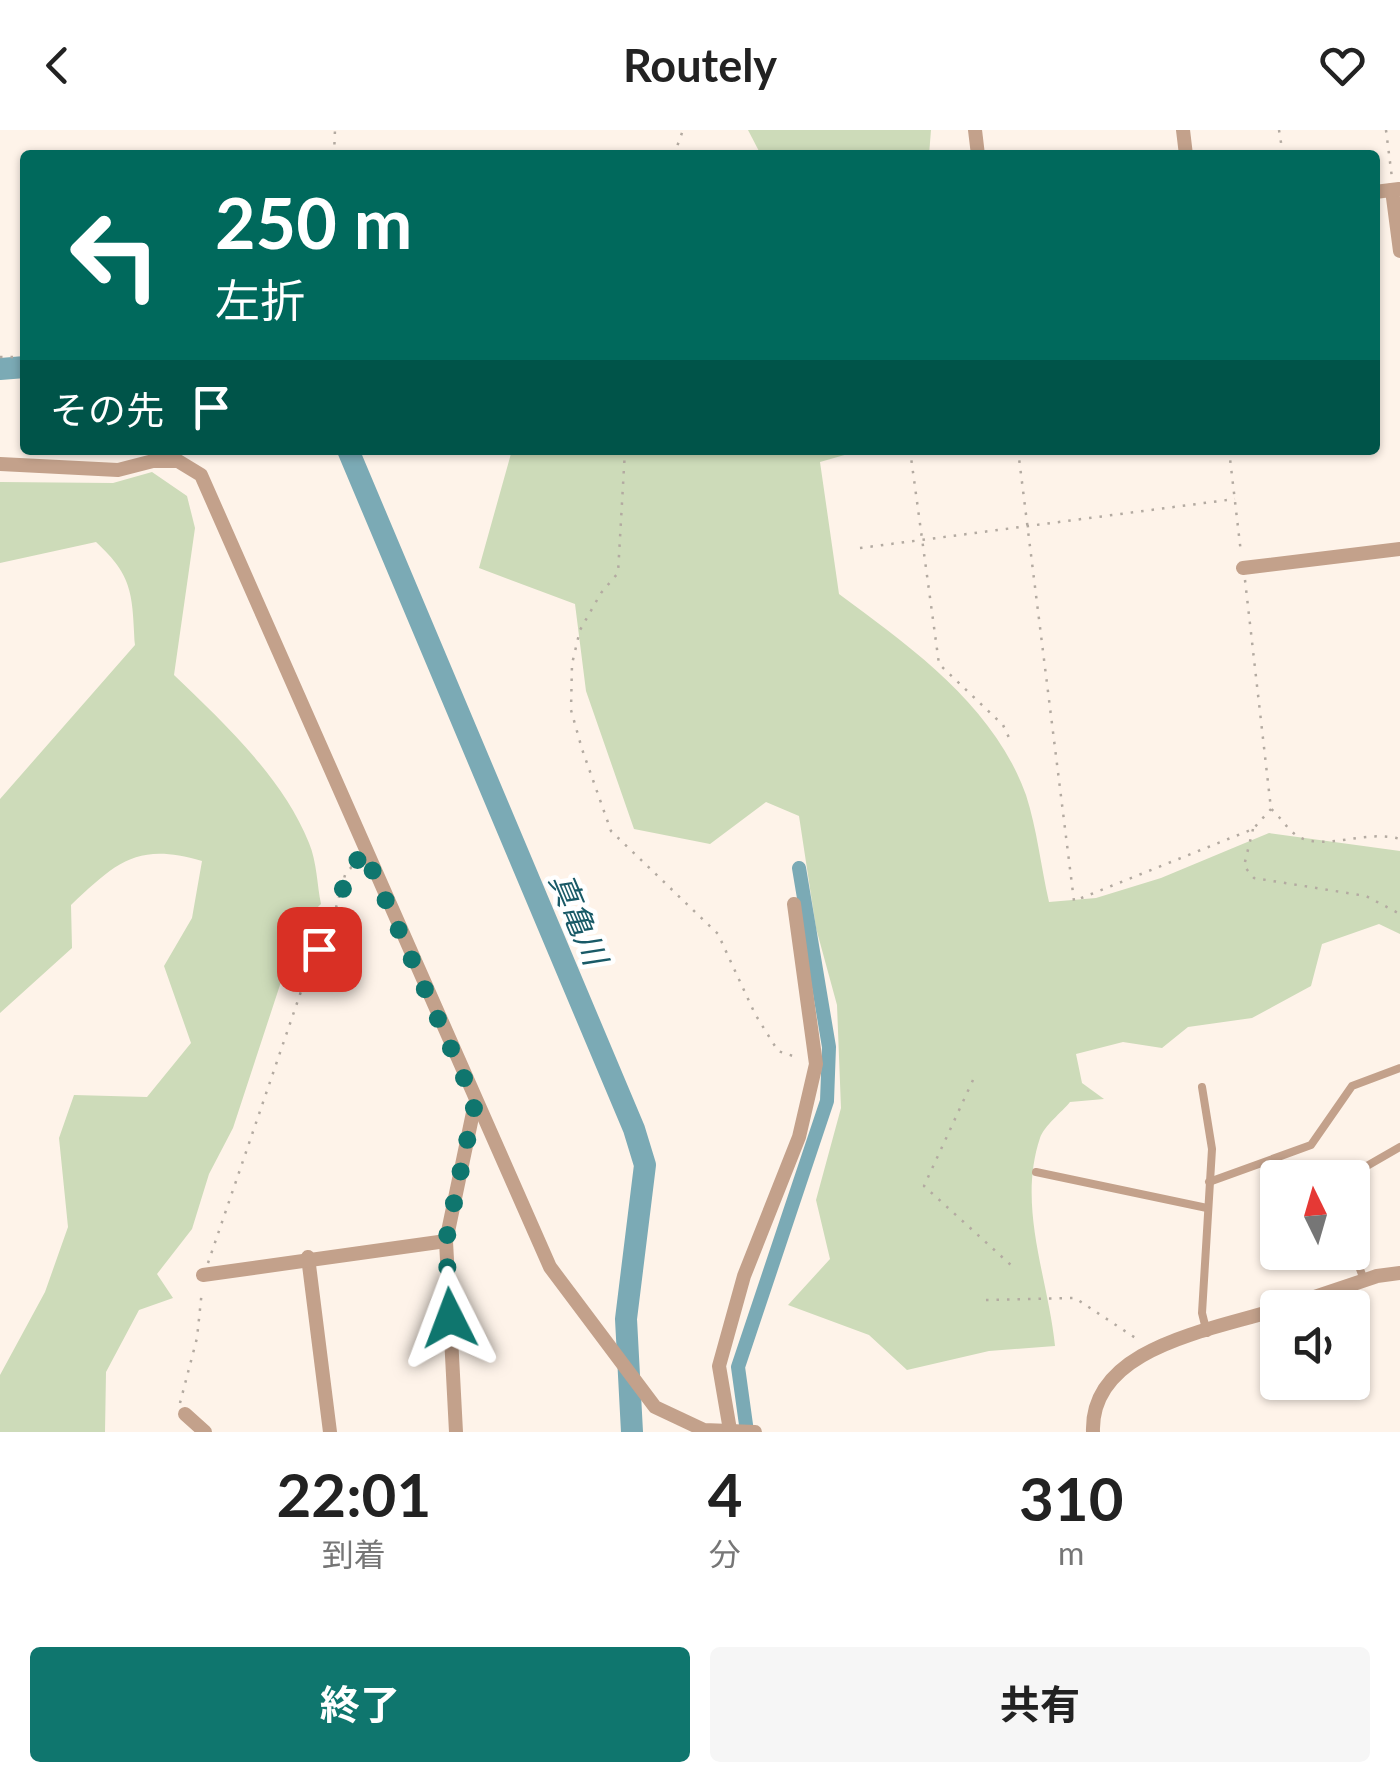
<!DOCTYPE html>
<html lang="ja">
<meta charset="utf-8">
<style>
:root{--surface:#fff;--page:#f6f6f6;--text:#222;--muted:#767676;--accent:#0f766e}
body{margin:0;font-family:Lato,"Noto Sans JP",sans-serif;background:var(--page);color:var(--text);height:100vh;display:flex;flex-direction:column;font-size:38px;white-space:nowrap}
*{box-sizing:border-box;margin:0}
p{font-size:32px;color:var(--muted)}
.icon{flex:none;width:55px;height:55px;fill:none;stroke:currentColor;stroke-width:2;stroke-linecap:round;stroke-linejoin:round}
.map{position:relative;height:1302px;overflow:hidden}
.details{display:flex;flex-direction:column;background:var(--surface);flex:1}
.details>*{flex:none}
.hud{position:absolute;left:20px;top:20px;width:1360px;height:305px;border-radius:10px;box-shadow:0 2px 8px #0004;background:#00695c;color:#fff;overflow:hidden}
.needle{width:65px;rotate:355deg}
.buttons{position:absolute;left:1260px;top:1030px;display:grid;gap:20px}
.buttons a{display:grid;place-items:center;width:110px;height:110px;border-radius:10px;background:var(--surface);box-shadow:0 2px 8px #0004;font-size:50px}
.pin{position:absolute;display:grid;place-items:center;width:85px;height:85px;color:#fff;margin:-42px;border-radius:20px;box-shadow:0 5px 15px #0006}
.me{position:absolute;width:110px;margin:-55px;rotate:357deg;stroke-linejoin:round;filter:drop-shadow(0 0 8px #0008)}
.turn{display:flex;align-items:center;gap:35px;height:210px;padding:0 30px;font-size:45px}
.turn .icon{width:130px;height:130px;stroke-width:2.5}
.turn b{display:block;font-size:70px;line-height:85px}
.then{display:flex;align-items:center;height:95px;padding:0 30px;background:#0003;gap:20px;font-size:38px}
.eta{display:flex;justify-content:space-evenly;align-items:center;height:170px;text-align:center}
.eta b{font-size:60px;font-weight:700;line-height:70px}
.primary-button{display:flex;gap:20px;margin-top:auto;padding:20px 30px}
.primary-button a{flex:1;height:115px;border-radius:10px;background:var(--accent);color:#fff;font-size:40px;font-weight:700;line-height:115px;text-align:center}
.primary-button a+a{background:var(--page);color:var(--text)}
header{display:flex;justify-content:space-between;align-items:center;height:130px;padding:0 30px;background:var(--surface);font-size:45px;font-weight:700}
.map>svg:first-child{display:block}
</style>
<header><svg class="icon" aria-label="back" viewBox="0 0 24 24"><path d="M15 5l-7 7 7 7"/></svg>Routely<svg class="icon" aria-label="heart" viewBox="0 0 24 24"><path d="M12 20l-8-8c-3-5 5-10 8-4 3-6 11-1 8 4z"/></svg></header>
<div class="map">
<svg width="1400" height="1302" viewBox="0 0 1400 1302">
<rect width="100%" height="100%" fill="#fef3e9"/>
<g fill="#cddbb9">
<path d="M 748,0 L 931,0 L 929,25 L 761,25 Z"/>
<path d="M 512,320 L 862,320 L 820,332 L 839,464 C 912,518 994,576 1026,665 C 1037,699 1041,737 1049,772 L 1096,768 L 1161,748 L 1269,703 L 1400,721 L 1400,804 L 1379,794 L 1322,814 L 1311,856 L 1252,888 L 1188,897 L 1162,918 L 1123,912 L 1076,924 L 1082,953 L 1104,969 L 1070,972 C 1062,982 1044,996 1040,1008 C 1017,1077 1048,1147 1055,1216 L 989,1221 L 907,1240 L 869,1205 L 788,1175 L 830,1129 L 816,1070 L 841,978 L 837,875 L 816,798 L 799,686 L 766,672 L 710,714 L 634,699 L 586,561 L 575,474 L 479,438 Z"/>
<path d="M 152,342 L 187,366 L 195,398 L 174,545 C 224,593 283,648 309,713 C 317,732 317,755 321,774 L 300,794 L 233,998 L 209,1044 L 192,1099 L 157,1144 L 173,1168 L 139,1180 L 106,1242 L 105,1302 L 0,1302 L 0,1245 L 45,1162 L 68,1097 L 59,1008 L 74,965 L 147,967 L 191,913 L 164,836 L 192,788 L 202,731 C 137,712 117,732 71,775 L 72,818 L 0,883 L 0,669 L 135,515 C 132,465 134,447 96,412 L 0,433 L 0,352 L 113,353 Z"/>
</g>
<g fill="none" stroke-linecap="round" stroke-linejoin="round">
<path stroke="#7baab5" stroke-width="14" d="M 747,1302 L 738,1237 L 827,971 L 829,917 L 799,738"/>
<g stroke="#7baab5" stroke-width="22">
<path d="M 0,239 L 25,237"/>
<path d="M 348,320 L 634,999 L 645,1035 L 626,1189 L 632,1302"/>
</g>
<g stroke="#b3aaa1" stroke-width="2.5" stroke-dasharray="2.5 8" stroke-linecap="butt">
<path d="M 1279,0 L 1283,25"/>
<path d="M 1386,0 L 1392,48"/>
<path d="M 334,25 L 335,0"/>
<path d="M 674,25 L 683,0"/>
<path d="M 0,227 L 25,227"/>
<path d="M 625,320 L 618,443 L 601,463 L 580,500 L 572,534 L 571,580 L 582,619 L 611,701 L 718,804 L 755,884 L 778,921 L 799,928"/>
<path d="M 910,320 L 939,534 L 1003,595 L 1012,614"/>
<path d="M 1018,320 L 1074,771 L 1253,699 L 1271,679"/>
<path d="M 1229,320 L 1241,423"/>
<path d="M 860,418 L 1235,369"/>
<path d="M 1245,450 L 1271,679 C 1281,687 1288,701 1299,707 C 1326,721 1366,699 1400,709"/>
<path d="M 1253,699 L 1244,736 L 1254,748 L 1366,766 L 1400,784"/>
<path d="M 973,950 L 924,1056 L 1012,1136"/>
<path d="M 208,1133 L 308,841 L 331,796 L 345,745 L 358,729"/>
<path d="M 986,1170 L 1075,1168 L 1140,1211"/>
<path d="M 180,1273 L 197,1208 L 202,1160"/>
</g>
<g stroke="#c3a18b" stroke-width="8">
<path d="M 1202,957 L 1212,1019 L 1202,1183 L 1207,1203"/>
<path d="M 1036,1042 L 1207,1078"/>
<path d="M 1346,1048 L 1400,1017"/>
<path d="M 1209,1052 L 1311,1015 L 1352,956 L 1400,938"/>
<path d="M 1352,1117 L 1364,1150"/>
</g>
<g stroke="#c3a18b" stroke-width="14">
<path d="M 975,0 L 978,25"/>
<path d="M 1183,0 L 1186,25"/>
<path d="M 1392,60 L 1400,121"/>
<path d="M 1375,62 L 1399,59"/>
<path d="M 0,334 L 118,340 L 153,331 L 178,331 L 201,345 L 550,1137 L 655,1277 L 704,1300 L 755,1302"/>
<path d="M 1243,438 L 1400,419"/>
<path d="M 308,1127 L 330,1302"/>
<path d="M 203,1145 L 446,1111"/>
<path d="M 1282,1178 L 1377,1146 L 1400,1143"/>
<path d="M 185,1284 L 205,1302"/>
<path d="M 730,1300 L 719,1236 L 744,1146 L 799,1007 L 816,934 L 794,774"/>
<path d="M 456,1302 L 446,1111 L 475,973"/>
<path d="M 1093,1302 C 1090,1216 1215,1200 1278,1179"/>
</g>
</g>
<g fill="none" stroke-linecap="round" stroke-linejoin="round">
<path stroke="#0f766e" stroke-width="18" stroke-dasharray="0 32.4" d="M 319,819 C 337,785 340,751 364,721 L 475,973 L 446,1111 L 450,1188"/>
</g>
<g text-anchor="middle" stroke-width="9" stroke-linejoin="round" paint-order="stroke">
<g font-size="32" font-style="italic" fill="#195a67" stroke="#fff">
<text transform="translate(578 789) rotate(67)" y="11">真亀川</text>
</g>
</g>
</svg>
<div class="buttons">
<a><svg class="needle" viewBox="-14 -14 28 28"><path d="M0-13l5 13h-10z" fill="#e53935"/><path d="M0 13l5-13h-10z" fill="#767676"/></svg></a>
<a><svg class="icon" aria-label="sound" viewBox="0 0 24 24"><path d="M4 9h4l5-4v14l-5-4H4zM17 9q2 3 0 6"/></svg></a>
</div>
<div class="pin" style="left:319px;top:819px;background:#d93025"><svg class="icon" aria-label="arrive" viewBox="0 0 24 24"><path d="M6 21V4h12l-3 4 3 4H6"/></svg></div>
<svg class="me" style="left:450px;top:1188px" viewBox="-20 -20 40 40"><path d="M0-17L14 15 0 8-14 15z" fill="#0f766e" stroke="#fff" stroke-width="4"/></svg>
<div class="hud">
<div class="turn"><svg class="icon" aria-label="left" viewBox="0 0 24 24"><path d="M17 20v-9H6M10 6l-5 5 5 5"/></svg><div><b>250 m</b>左折</div></div>
<div class="then">その先<svg class="icon" aria-label="arrive" viewBox="0 0 24 24"><path d="M6 21V4h12l-3 4 3 4H6"/></svg></div>
</div>
</div>
<section class="details">
<div class="eta">
<div><b>22:01</b><p>到着</p></div>
<div><b>4</b><p>分</p></div>
<div><b>310</b><p>m</p></div>
</div>
<div class="primary-button"><a>終了</a><a>共有</a></div>
</section>
